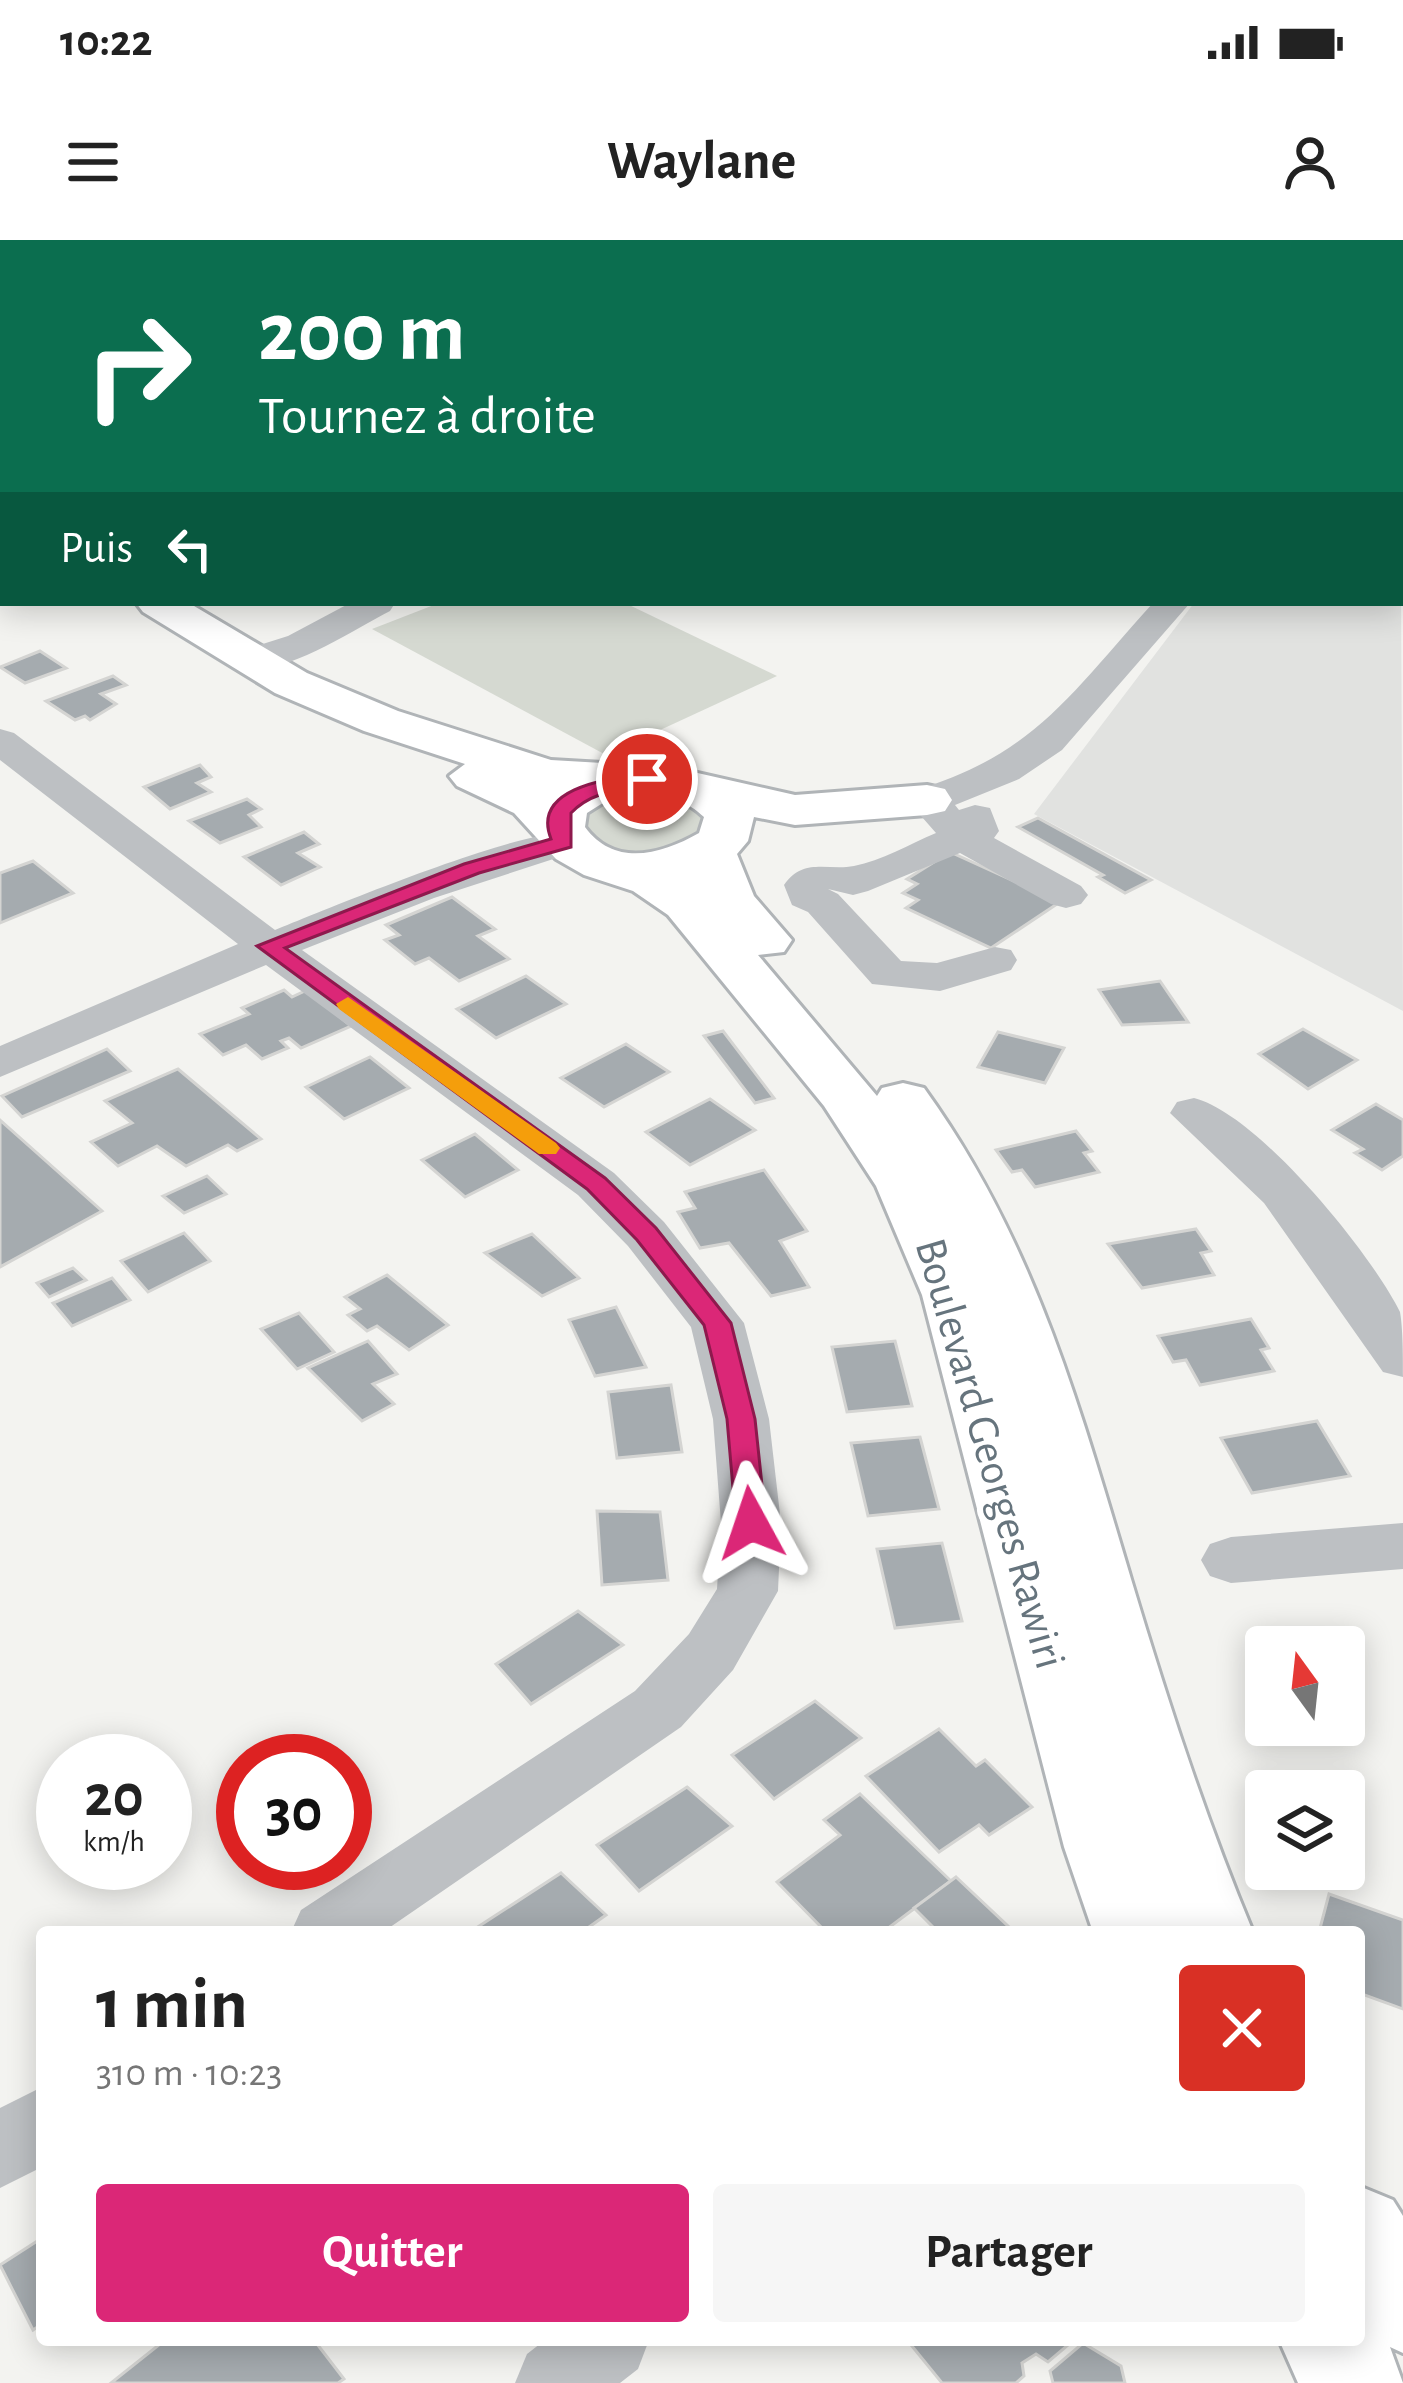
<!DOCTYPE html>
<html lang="fr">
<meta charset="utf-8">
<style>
:root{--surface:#fff;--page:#f6f6f6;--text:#222;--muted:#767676;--accent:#db2777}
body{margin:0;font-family:"Alegreya Sans",sans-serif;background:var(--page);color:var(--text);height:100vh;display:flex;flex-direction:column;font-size:45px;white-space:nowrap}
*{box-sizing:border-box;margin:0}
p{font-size:39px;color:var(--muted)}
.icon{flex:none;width:66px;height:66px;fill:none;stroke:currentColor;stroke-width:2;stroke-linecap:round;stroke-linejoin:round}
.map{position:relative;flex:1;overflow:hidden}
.panel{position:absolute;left:36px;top:1686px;width:1329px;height:420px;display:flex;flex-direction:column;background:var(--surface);border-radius:12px;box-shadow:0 6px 30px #0003}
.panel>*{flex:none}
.banner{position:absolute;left:0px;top:0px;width:1404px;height:366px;box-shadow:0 6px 30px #0003;background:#0b6e4f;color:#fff;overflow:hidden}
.needle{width:78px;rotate:345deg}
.tools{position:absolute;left:1245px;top:1386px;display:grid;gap:24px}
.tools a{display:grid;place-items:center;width:120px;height:120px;border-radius:12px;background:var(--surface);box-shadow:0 6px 30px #0003;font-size:60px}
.speed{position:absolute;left:36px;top:1494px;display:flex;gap:24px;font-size:60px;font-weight:700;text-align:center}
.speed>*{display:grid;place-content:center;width:156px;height:156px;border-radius:50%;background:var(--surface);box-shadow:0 6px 30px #0003;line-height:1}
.speed small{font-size:30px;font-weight:400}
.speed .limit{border:18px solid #d22;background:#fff;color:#111}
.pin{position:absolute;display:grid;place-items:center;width:102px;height:102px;color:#fff;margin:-51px;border:6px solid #fff;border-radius:50%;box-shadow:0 3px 12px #0007}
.me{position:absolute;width:132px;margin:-66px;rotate:355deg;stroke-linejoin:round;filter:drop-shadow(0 0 9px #0008)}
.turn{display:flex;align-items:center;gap:42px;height:252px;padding:0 60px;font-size:54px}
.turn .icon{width:156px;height:156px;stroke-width:2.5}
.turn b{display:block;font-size:84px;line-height:102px}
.then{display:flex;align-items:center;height:114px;padding:0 60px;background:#0003;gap:24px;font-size:45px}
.round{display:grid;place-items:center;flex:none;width:126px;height:126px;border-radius:12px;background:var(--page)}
.overview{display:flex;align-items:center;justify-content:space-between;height:204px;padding:0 60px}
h1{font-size:72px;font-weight:700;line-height:90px}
.button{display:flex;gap:24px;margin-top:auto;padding:24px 60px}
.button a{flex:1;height:138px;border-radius:12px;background:var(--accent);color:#fff;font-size:48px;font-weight:700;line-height:138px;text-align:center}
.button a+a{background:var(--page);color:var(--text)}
.status{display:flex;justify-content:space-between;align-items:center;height:84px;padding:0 60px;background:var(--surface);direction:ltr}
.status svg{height:33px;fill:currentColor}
header{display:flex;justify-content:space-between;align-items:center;height:156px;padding:0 60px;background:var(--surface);font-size:54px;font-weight:700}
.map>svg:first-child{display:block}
</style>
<div class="status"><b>10:22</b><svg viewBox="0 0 49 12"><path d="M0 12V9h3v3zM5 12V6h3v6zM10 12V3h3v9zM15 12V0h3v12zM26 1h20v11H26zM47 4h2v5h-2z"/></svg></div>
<header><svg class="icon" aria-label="menu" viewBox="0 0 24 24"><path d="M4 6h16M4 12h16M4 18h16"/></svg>Waylane<svg class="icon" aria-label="person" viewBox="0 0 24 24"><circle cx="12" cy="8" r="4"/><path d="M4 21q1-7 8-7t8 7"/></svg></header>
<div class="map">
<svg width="1403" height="2143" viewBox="0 0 1403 2143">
<rect width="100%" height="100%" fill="#f3f3f0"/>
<path fill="#e1e2e0" d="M 1401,346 L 1403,771 L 1034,574 L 1194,363 L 1401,363 Z"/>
<g fill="#d5d9d1">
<path d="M 439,363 L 625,363 L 777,436 L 606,515 L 372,389 Z"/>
<path d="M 673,552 L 713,582 L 679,616 L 595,611 L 578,575 L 603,556 Z"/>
</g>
<g fill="#a5abaf" stroke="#d4d4d2" stroke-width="3">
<path d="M 40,411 L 66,428 L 25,443 L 0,427 Z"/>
<path d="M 113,436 L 126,445 L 101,454 L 116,464 L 90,480 L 85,476 L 75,480 L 46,461 Z"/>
<path d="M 200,525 L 211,537 L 197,543 L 211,552 L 170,569 L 144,547 Z"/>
<path d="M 247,559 L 261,569 L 249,575 L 261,587 L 220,603 L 189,581 Z"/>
<path d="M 1038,578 L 1151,640 L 1125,653 L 1098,637 L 1103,635 L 1018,587 Z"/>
<path d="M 304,592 L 319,604 L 298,613 L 320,627 L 281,645 L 244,617 Z"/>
<path d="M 950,612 L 1060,662 L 991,708 L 906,668 L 918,660 L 903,653 L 917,644 L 907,639 Z"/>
<path d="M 33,621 L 73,653 L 0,683 L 0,633 Z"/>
<path d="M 452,657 L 495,689 L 478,696 L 509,719 L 459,741 L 429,718 L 415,724 L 385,700 L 399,695 L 386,685 Z"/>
<path d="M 526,736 L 566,764 L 496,798 L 457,769 Z"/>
<path d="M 1160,741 L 1188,782 L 1122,785 L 1099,750 Z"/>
<path d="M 284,750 L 292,757 L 307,750 L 351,786 L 301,808 L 289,798 L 281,801 L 288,808 L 262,819 L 246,805 L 223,815 L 200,794 L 249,774 L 242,768 Z"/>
<path d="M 1303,789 L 1357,820 L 1308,849 L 1259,814 Z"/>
<path d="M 723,791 L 774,858 L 755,863 L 704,796 Z"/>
<path d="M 998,792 L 1064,808 L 1045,843 L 978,827 Z"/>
<path d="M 626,804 L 669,832 L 604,867 L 561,838 Z"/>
<path d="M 107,809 L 130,831 L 22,877 L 2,856 Z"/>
<path d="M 370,817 L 409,848 L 344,879 L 306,847 Z"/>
<path d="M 178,829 L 261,899 L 237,911 L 228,905 L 186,926 L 157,906 L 118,926 L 91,902 L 132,883 L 105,861 Z"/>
<path d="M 710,859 L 755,890 L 690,925 L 646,892 Z"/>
<path d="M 1376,864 L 1403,880 L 1403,916 L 1382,930 L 1355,913 L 1363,909 L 1332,890 Z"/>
<path d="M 0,880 L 102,971 L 0,1027 Z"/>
<path d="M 1076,891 L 1092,911 L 1084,913 L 1099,932 L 1035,947 L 1022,930 L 1012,932 L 996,910 Z"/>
<path d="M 475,894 L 518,930 L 465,957 L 422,920 Z"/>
<path d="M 764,930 L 807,991 L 780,1001 L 809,1047 L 771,1056 L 729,1003 L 700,1008 L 678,972 L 695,968 L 685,952 Z"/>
<path d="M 207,936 L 226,954 L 184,973 L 163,956 Z"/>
<path d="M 1196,989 L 1211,1011 L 1201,1013 L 1214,1035 L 1142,1048 L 1108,1004 Z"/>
<path d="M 184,993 L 210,1021 L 148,1052 L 121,1021 Z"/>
<path d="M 532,994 L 579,1038 L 542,1056 L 485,1013 Z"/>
<path d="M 73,1028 L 86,1040 L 49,1057 L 37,1043 Z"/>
<path d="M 387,1035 L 448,1085 L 409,1110 L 377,1086 L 367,1091 L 348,1075 L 360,1069 L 345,1057 Z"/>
<path d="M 112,1038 L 130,1060 L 72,1086 L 53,1063 Z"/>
<path d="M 616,1067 L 646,1127 L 595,1136 L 569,1080 Z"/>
<path d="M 299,1073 L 334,1112 L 297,1129 L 261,1089 Z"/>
<path d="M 1251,1079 L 1269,1108 L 1261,1110 L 1274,1131 L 1200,1145 L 1186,1120 L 1173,1122 L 1158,1096 Z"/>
<path d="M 368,1101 L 397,1134 L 373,1144 L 394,1164 L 362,1181 L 308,1128 Z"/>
<path d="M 895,1101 L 912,1166 L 847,1172 L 832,1107 Z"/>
<path d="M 671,1145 L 682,1212 L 617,1218 L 608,1152 Z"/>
<path d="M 1317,1181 L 1350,1236 L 1252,1253 L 1221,1198 Z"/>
<path d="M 920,1197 L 939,1269 L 868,1276 L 851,1203 Z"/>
<path d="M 597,1271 L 660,1272 L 668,1340 L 602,1345 Z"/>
<path d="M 942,1303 L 962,1381 L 895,1388 L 877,1309 Z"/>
<path d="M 578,1371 L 623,1405 L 531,1464 L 496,1424 Z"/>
<path d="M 815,1461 L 861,1498 L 774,1559 L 732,1515 Z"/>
<path d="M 939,1489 L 976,1526 L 985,1520 L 1032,1567 L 989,1595 L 979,1585 L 939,1612 L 866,1536 Z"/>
<path d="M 687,1547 L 732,1586 L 639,1651 L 597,1605 Z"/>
<path d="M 860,1554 L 951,1641 L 883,1692 L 826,1692 L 777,1642 L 840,1595 L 824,1580 Z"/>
<path d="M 561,1633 L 606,1675 L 582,1692 L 470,1692 Z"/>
<path d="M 956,1637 L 1010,1688 L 1005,1692 L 938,1692 L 914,1668 Z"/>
<path d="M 1329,1654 L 1403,1680 L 1403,1769 L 1359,1753 L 1359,1692 L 1319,1692 Z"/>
<path d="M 42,1998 L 42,2084 L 33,2090 L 0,2025 Z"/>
<path d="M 165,2100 L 314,2100 L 344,2139 L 338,2143 L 111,2143 Z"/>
<path d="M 907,2100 L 1074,2100 L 1048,2122 L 1036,2114 L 1022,2123 L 1024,2136 L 1016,2143 L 942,2143 Z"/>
<path d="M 1083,2103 L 1121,2126 L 1125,2143 L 1053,2143 L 1050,2131 Z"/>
</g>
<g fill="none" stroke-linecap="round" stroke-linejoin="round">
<g stroke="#b0b4b7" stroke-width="6">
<g id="major">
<path d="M 0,254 L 3,255 L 3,280 L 0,279 Z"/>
<path d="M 136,363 L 189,363 L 307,433 L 398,471 L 551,520 L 671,527 L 795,555 L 927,545 L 945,549 L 952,560 L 945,571 L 927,575 L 795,585 L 754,577 L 748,601 L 737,614 L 754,656 L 792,700 L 784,712 L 758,715 L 877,856 L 882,848 L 903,843 L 924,848 C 1034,1000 1078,1162 1131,1339 C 1167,1459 1205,1577 1253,1692 L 1093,1692 L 1064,1607 L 922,1055 L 876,946 L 824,866 L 668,675 L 633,651 L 584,635 L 556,619 L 514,573 L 457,546 L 449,536 L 465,524 L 364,491 L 275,453 L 143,372 ZM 647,554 C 670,556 687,561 704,577 L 699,593 C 662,614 615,628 585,587 L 587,573 L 606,561 Z"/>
<path d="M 1359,1946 L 1393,1960 L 1403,1976 L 1403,2113 L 1390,2107 L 1403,2143 L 1298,2143 L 1279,2100 L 1359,2100 Z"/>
</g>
</g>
<g fill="#bdc0c3" fill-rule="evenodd">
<path d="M 674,0 L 706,0 L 708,3 L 676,3 Z"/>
<rect x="1401" y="85" width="2" height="18"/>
<path d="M 1401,143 L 1403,143 L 1401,163 Z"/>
<rect x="0" y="170" width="3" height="20"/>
<path d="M 350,363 L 395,363 L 390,371 C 351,391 281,439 237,428 L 231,420 L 237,412 L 288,396 Z"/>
<path d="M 1153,363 L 1190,363 L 1062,510 L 1019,539 L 955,565 L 959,570 L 975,565 L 990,568 L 999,591 L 994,598 L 1081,646 L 1088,655 L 1081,664 L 1066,668 L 1051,664 L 960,613 L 868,651 L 853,655 L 828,649 L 838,654 L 901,721 L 937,723 L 995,707 L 1011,710 L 1017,720 L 1011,730 L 940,751 L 872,744 L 808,672 L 792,665 L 784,645 C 803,617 828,631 854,626 C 881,621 910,604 936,593 L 907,560 L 913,551 C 1035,515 1071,453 1153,363 Z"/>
<path d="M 0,489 L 14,493 L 275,690 C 327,669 535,582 578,593 L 584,602 L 578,611 L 434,658 L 302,710 L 614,933 L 664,982 L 744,1083 L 769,1179 L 781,1283 L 778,1351 L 733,1430 L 681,1487 L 383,1692 L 291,1692 L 301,1670 L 635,1451 L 689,1394 L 717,1349 L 721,1283 L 713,1179 L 691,1087 L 628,1006 L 578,955 L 266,725 L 0,837 L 0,806 L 238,704 L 0,520 Z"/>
<path d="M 1194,858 C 1258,874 1371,1013 1400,1072 C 1403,1088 1403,1119 1403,1137 L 1383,1132 L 1264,963 L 1170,873 L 1177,862 Z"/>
<path d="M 1403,1283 L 1403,1329 L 1231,1343 L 1210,1336 L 1201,1320 L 1210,1304 L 1231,1297 Z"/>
<path d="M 42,1847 L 42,1927 L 0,1948 L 0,1868 Z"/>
<path d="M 545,2100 L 649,2100 L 638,2129 L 620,2143 L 515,2143 L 527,2114 Z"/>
</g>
<use href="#major" fill="#fff" fill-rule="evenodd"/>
</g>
<path fill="#db2777" stroke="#8e194d" stroke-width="3" d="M 647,533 L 657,539 L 654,544 C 623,551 594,549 571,573 L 571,607 L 479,633 L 285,708 L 605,938 L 656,988 L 731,1083 L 755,1179 L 766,1283 L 761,1291 L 740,1291 L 736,1283 L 727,1179 L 704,1085 L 637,1000 L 587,949 L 257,706 L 464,624 L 551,599 C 530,546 614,538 647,533 Z"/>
<path fill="#f59e0b" d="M 348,757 L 556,903 L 560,908 L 556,914 L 539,914 L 339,769 L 336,764 Z"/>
<g text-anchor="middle" stroke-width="12" stroke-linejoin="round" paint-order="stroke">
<g font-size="45" fill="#66747d" stroke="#fff">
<text transform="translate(992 1213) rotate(74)" y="16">Boulevard Georges Rawiri</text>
</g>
</g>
</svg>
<div class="tools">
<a><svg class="needle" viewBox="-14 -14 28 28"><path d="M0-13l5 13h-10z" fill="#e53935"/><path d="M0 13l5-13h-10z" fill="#767676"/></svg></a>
<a><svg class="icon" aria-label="layers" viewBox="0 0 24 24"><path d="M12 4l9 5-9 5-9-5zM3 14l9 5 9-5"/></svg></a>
</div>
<div class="speed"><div>20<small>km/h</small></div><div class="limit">30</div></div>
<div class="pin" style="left:647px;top:539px;background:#d93025"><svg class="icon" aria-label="arrive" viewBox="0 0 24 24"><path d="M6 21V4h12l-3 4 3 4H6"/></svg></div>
<svg class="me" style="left:751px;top:1283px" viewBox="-20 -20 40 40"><path d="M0-17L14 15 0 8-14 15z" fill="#db2777" stroke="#fff" stroke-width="4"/></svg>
<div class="banner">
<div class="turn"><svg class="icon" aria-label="right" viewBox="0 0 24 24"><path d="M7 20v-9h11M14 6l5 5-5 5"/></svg><div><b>200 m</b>Tournez à droite</div></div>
<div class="then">Puis<svg class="icon" aria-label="left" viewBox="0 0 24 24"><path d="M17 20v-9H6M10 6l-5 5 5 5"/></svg></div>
</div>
<section class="panel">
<div class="overview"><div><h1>1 min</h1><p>310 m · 10:23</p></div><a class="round" style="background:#d93025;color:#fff"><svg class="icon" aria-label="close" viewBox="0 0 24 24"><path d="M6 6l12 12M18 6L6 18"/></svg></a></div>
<div class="button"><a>Quitter</a><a>Partager</a></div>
</section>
</div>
